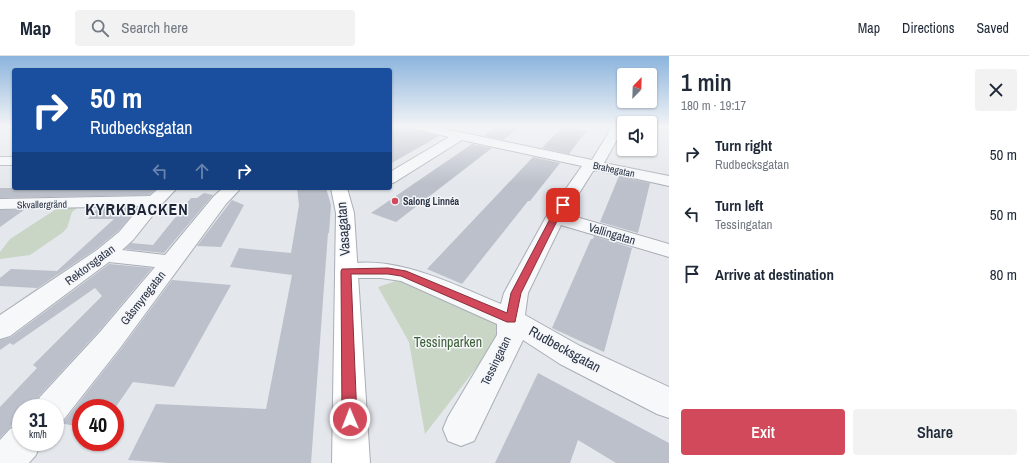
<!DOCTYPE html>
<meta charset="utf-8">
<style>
:root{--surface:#fff;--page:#f2f2f3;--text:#1f2937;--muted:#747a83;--line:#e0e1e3;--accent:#d1495b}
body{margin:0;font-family:"Archivo Narrow",sans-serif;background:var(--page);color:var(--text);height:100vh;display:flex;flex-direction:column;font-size:15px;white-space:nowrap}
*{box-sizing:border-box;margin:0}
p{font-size:13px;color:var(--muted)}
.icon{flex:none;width:22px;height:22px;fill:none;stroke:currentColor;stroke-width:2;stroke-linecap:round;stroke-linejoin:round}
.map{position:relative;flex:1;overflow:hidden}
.panel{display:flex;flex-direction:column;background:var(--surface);width:360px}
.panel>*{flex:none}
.banner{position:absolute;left:12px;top:12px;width:380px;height:122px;border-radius:4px;box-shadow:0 1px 3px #0004;background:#1a4fa0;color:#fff;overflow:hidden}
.needle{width:26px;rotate:23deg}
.tools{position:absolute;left:617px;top:12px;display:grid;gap:8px}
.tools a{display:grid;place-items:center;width:40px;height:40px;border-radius:4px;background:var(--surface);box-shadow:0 1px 3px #0004;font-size:20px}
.speed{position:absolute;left:12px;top:343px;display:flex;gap:8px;font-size:20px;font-weight:700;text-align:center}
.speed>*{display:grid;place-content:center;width:52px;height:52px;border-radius:50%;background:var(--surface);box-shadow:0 1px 3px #0004;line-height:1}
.speed small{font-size:10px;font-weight:400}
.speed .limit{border:6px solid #d22;background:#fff;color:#111}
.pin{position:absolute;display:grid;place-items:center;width:34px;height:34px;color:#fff;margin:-17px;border-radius:8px;box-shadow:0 2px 6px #0006}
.me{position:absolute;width:44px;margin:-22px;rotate:359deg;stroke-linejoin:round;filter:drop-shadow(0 0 3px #0008)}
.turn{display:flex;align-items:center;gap:14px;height:84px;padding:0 12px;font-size:18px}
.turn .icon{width:52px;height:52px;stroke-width:2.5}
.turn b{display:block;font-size:28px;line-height:34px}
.lanes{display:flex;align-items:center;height:38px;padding:0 12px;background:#0003;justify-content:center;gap:20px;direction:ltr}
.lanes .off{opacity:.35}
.round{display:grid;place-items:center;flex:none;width:42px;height:42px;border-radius:4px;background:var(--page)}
.summary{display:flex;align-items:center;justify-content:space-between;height:68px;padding:0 12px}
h1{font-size:24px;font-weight:600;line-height:30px}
.button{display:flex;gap:8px;margin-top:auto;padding:8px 12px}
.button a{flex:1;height:46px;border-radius:4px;background:var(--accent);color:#fff;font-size:16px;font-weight:600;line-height:46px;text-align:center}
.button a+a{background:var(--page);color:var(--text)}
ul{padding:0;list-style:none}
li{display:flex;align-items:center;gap:12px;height:60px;padding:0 12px}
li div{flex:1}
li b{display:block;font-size:15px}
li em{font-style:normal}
header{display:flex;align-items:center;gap:24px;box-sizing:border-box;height:56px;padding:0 20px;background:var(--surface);border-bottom:1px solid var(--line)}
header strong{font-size:19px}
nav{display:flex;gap:22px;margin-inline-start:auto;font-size:14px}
.search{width:280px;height:36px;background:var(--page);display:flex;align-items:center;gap:10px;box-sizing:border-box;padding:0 14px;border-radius:4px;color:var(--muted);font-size:15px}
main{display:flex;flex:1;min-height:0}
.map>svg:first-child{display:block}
</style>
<header>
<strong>Map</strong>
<div class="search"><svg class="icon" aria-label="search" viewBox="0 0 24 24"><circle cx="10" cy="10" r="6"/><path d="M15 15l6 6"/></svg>Search here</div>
<nav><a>Map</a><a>Directions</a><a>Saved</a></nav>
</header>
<main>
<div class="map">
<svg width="669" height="407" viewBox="0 0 669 407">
<rect width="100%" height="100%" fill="#e4e7ec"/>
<g fill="#c9d6c5">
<path d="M 64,148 L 78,151 L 72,156 L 67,172 L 62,177 L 30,199 L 0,203 L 0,196 L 10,183 Z"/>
<path d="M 405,222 L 507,272 L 425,378 L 409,286 L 378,231 Z"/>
</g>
<g fill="#bbc0ca">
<path d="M 390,71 L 412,71 L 415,74 L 439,80 L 390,108 Z"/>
<path d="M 496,71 L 520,71 L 503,84 L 484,80 Z"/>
<path d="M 562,71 L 587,74 L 569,98 L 542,92 Z"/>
<path d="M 472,88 L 492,92 L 396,166 L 371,157 Z"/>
<path d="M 533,101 L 560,107 L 530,145 L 528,145 L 462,228 L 427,213 Z"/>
<path d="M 619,120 L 650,127 L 638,177 L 600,166 Z"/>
<path d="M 0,132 L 157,132 L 149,139 L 0,142 Z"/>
<path d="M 297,132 L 326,132 L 331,149 L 329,177 L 328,177 L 311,407 L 169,407 L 128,404 L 156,348 L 266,353 L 292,219 L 230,211 L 239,192 L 291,197 L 299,149 Z"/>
<path d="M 204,137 L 213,139 L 164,197 L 125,193 L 131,187 L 153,189 L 191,142 L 197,142 Z"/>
<path d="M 232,144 L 244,149 L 221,191 L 197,190 Z"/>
<path d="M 98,152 L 138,152 L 118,175 L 96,193 L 12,249 L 37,232 L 0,230 L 0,222 L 11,213 L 57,215 L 114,163 L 88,163 Z"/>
<path d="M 0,154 L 24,154 L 0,171 Z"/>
<path d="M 594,180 L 632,192 L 604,296 L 552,272 L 591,183 L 593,183 Z"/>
<path d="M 109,208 L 152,212 L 99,275 L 39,340 L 33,352 L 21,352 L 21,364 L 16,365 L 0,382 L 0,351 L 37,312 L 33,309 L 102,240 L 95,232 L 13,289 L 10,287 L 0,294 L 0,284 L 11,281 Z"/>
<path d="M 172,224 L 231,229 L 174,331 L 133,326 L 115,352 L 81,352 L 81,371 L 59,367 L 65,364 L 121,293 Z"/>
<path d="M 538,317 L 669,387 L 669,407 L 616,407 L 578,384 L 570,407 L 495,407 Z"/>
</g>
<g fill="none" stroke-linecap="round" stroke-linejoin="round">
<g stroke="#a9aeb7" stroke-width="2">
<g id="street">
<path d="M 413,71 L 436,71 L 592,104 L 612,71 L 624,71 L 604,107 L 669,120 L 669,130 L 597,114 L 593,115 L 566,158 L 669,188 L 669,201 L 561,169 L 528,237 L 525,259 L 580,290 L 669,331 L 669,362 L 657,358 L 560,308 L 523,284 L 474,385 L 461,390 L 448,385 L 443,373 L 448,361 L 497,279 L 497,268 L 401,225 L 381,222 L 346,222 L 338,220 L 335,215 L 338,210 C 392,196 452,228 501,248 L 504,237 L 546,161 L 582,110 L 462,84 L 395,126 L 390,128 L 390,116 L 449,81 L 415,73 Z"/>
<rect x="0" y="101" width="14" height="8"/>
<path d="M 159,132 L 177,132 L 161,149 L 133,184 L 122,194 L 165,199 L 214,140 L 223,132 L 241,132 L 226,148 L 120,292 L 64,363 L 55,367 L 55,352 L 35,352 L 40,341 L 100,276 L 155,211 L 109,206 L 10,280 L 0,283 L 0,259 L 97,194 L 119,176 L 141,150 L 0,153 L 0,143 L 150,140 Z"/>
<path d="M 21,368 L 21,386 L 41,386 L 36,399 L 29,407 L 0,407 L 0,384 L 10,373 Z"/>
</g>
</g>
<g stroke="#a9aeb7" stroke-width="2">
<path id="secondary" d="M 331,132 L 347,132 L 354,157 L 370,407 L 332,407 L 336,157 Z"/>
</g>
<use href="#street" fill="#f7f8fa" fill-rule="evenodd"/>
<use href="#secondary" fill="#fff" fill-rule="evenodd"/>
</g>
<linearGradient id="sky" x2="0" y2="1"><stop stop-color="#8bb4dd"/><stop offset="0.55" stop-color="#f3f4f6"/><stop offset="1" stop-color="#f3f4f6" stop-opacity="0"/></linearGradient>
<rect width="669" height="128" fill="url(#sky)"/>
<path fill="#d1495b" stroke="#882f3b" d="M 561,147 L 566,147 L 567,149 L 559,161 L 521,237 L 515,266 L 507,266 L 401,220 L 388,218 L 351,218 L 357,363 L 355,368 L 350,370 L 344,368 L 342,363 L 341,215 L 342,213 L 388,212 L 406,215 L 507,257 L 511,237 L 551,161 Z"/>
<circle fill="#d1495b" stroke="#f4f6f9" stroke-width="1.5" cx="395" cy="145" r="4"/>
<g text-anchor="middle" stroke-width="3" stroke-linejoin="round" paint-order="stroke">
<g font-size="10" fill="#2b3445" stroke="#f4f6f9">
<text transform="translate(614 113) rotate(12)" y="4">Brahegatan</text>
<text transform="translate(42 148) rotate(-1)" y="4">Skvallergränd</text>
</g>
<g font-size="10" font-weight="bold" fill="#2b3445" stroke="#f4f6f9" text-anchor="start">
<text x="403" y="149">Salong Linnéa</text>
</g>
<g font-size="12" fill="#2b3445" stroke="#f4f6f9">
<text transform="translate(612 178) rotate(17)" y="4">Vallingatan</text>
<text transform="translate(90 209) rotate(-37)" y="4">Rektorsgatan</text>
<text transform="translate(143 242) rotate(-52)" y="4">Gåsmyregatan</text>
<text transform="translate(496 305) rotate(-64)" y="4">Tessingatan</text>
</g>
<g font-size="14" fill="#2b3445" stroke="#f4f6f9">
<text transform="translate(343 173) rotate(-94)" y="5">Vasagatan</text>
<text transform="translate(565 293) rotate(29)" y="5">Rudbecksgatan</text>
</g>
<g font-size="14" fill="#3f6138" stroke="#f4f6f9">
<text x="448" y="291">Tessinparken</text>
</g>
<g font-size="16" font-weight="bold" letter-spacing="1" fill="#1d2536" stroke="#f4f6f9">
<text x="137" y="159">KYRKBACKEN</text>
</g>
</g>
</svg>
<div class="tools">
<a><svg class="needle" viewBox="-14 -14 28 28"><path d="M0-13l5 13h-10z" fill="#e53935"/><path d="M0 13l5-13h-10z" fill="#747a83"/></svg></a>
<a><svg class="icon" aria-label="sound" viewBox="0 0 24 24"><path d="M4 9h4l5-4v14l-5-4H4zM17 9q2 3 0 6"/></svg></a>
</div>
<div class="speed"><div>31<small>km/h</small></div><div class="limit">40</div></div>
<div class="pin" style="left:563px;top:149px;background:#d93025"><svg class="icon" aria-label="arrive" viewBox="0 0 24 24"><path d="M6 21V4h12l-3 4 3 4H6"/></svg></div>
<svg class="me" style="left:350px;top:363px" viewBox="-20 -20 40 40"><circle r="17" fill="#d1495b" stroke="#fff" stroke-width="3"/><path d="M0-11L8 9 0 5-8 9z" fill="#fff"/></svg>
<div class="banner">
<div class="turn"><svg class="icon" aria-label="right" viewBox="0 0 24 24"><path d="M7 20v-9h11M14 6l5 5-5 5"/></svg><div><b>50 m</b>Rudbecksgatan</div></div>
<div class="lanes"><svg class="icon off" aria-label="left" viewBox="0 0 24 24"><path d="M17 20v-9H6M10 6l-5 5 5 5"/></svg><svg class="icon off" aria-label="ahead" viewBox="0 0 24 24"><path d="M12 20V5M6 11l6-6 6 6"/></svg><svg class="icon" aria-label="right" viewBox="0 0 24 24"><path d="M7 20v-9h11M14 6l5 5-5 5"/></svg></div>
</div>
</div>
<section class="panel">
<div class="summary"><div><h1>1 min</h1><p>180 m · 19:17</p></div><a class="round"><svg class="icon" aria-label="close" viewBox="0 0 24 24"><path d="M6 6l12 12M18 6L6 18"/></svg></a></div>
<ul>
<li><svg class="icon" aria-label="right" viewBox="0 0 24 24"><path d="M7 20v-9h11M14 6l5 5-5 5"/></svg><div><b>Turn right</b><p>Rudbecksgatan</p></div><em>50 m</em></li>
<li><svg class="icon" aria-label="left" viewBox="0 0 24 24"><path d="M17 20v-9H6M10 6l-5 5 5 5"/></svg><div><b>Turn left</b><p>Tessingatan</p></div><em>50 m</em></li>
<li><svg class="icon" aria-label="arrive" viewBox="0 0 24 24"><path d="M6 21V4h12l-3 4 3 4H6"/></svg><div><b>Arrive at destination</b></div><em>80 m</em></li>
</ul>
<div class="button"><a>Exit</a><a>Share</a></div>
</section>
</main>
